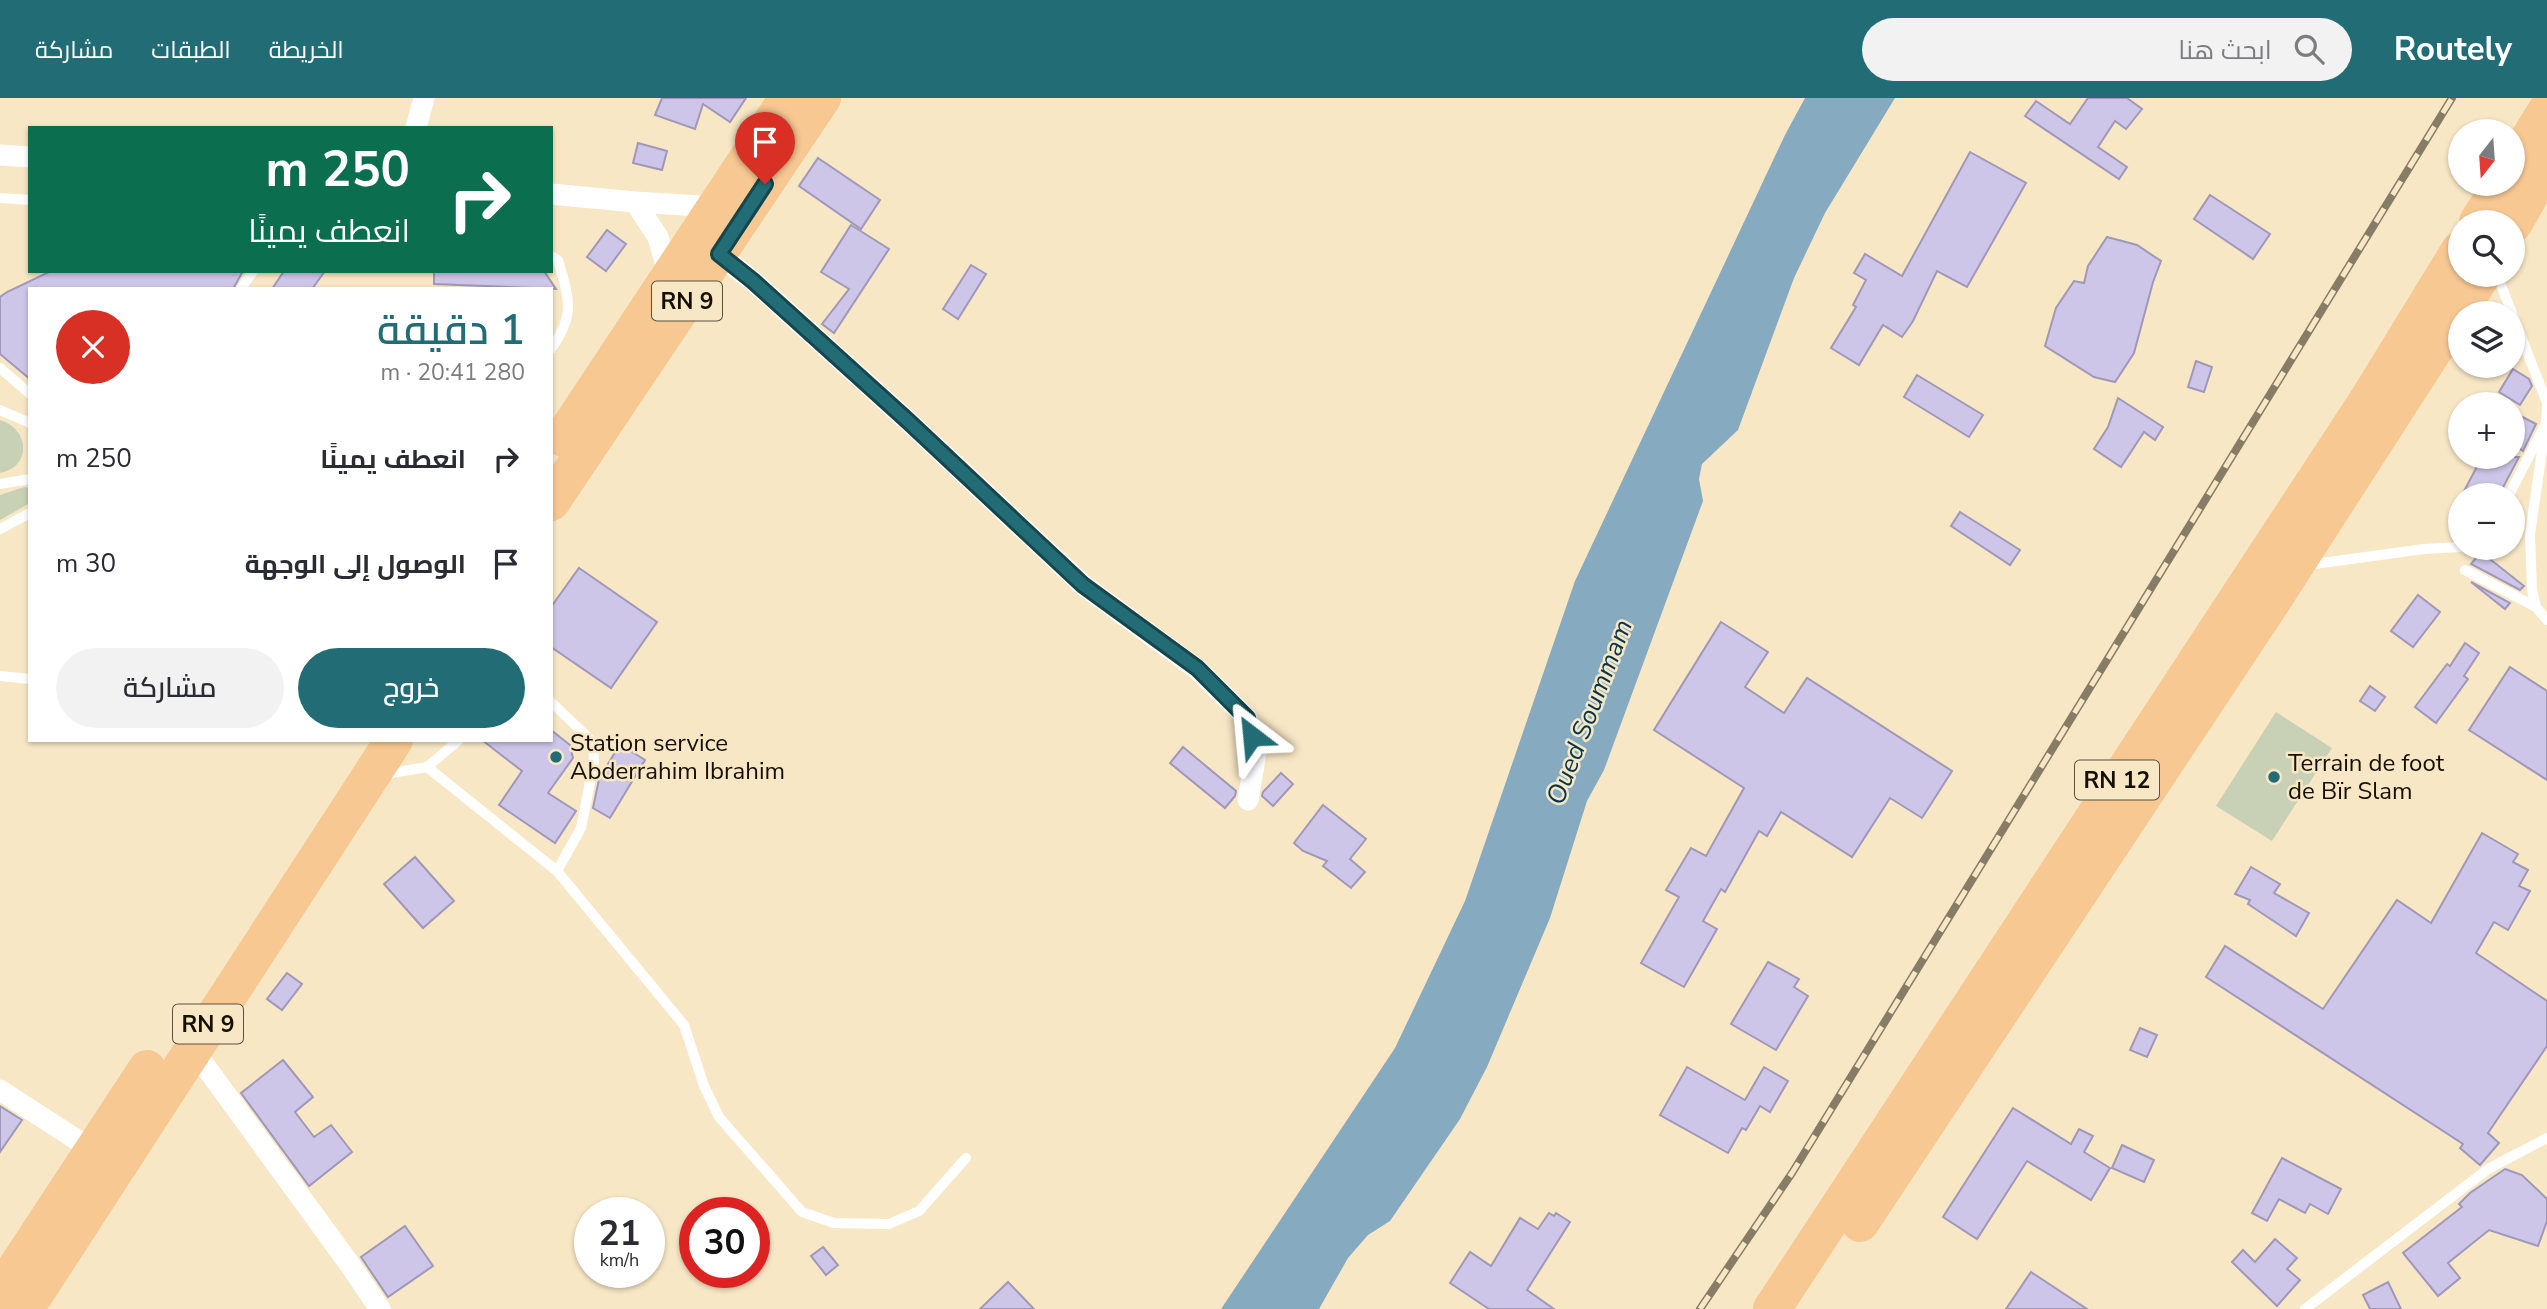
<!DOCTYPE html>
<html lang="ar">
<meta charset="utf-8">
<style>
:root{--surface:#fff;--page:#f2f2f3;--text:#2b2b33;--muted:#7c7c81;--accent:#226c75}
body{margin:0;font-family:"Nunito Sans",Cairo,sans-serif;background:var(--page);color:var(--text);direction:rtl;height:100vh;display:flex;flex-direction:column;font-size:26px;white-space:nowrap}
*{box-sizing:border-box;margin:0}
p{font-size:23px;color:var(--muted)}
.icon{flex:none;width:38px;height:38px;fill:none;stroke:currentColor;stroke-width:2;stroke-linecap:round;stroke-linejoin:round}
.map{position:relative;flex:1;overflow:hidden;direction:ltr}
.details{position:absolute;left:28px;top:189px;width:525px;height:455px;display:flex;flex-direction:column;background:var(--surface);border-radius:0px;box-shadow:0 2px 5px #0004;direction:rtl}
.details>*{flex:none}
.top-card{position:absolute;left:28px;top:28px;width:525px;height:147px;border-radius:0px;box-shadow:0 2px 5px #0004;direction:rtl;background:#0b6e4f;color:#fff;overflow:hidden}
.needle{width:46px;rotate:197deg}
.buttons{position:absolute;left:2448px;top:21px;display:grid;gap:14px}
.buttons a{display:grid;place-items:center;width:77px;height:77px;border-radius:50%;background:var(--surface);box-shadow:0 2px 5px #0004;font-size:35px}
.speed{position:absolute;left:574px;top:1099px;display:flex;gap:14px;font-size:35px;font-weight:700;text-align:center}
.speed>*{display:grid;place-content:center;width:91px;height:91px;border-radius:50%;background:var(--surface);box-shadow:0 2px 5px #0004;line-height:1}
.speed small{font-size:18px;font-weight:400}
.speed .limit{border:10px solid #d22;background:#fff;color:#111}
.pin{position:absolute;display:grid;place-items:center;width:60px;height:60px;color:#fff;margin:-72px -30px;border-radius:50% 50% 50% 0;rotate:-45deg;box-shadow:0 0 7px #0007}
.pin .icon{rotate:45deg}
.me{position:absolute;width:77px;margin:-38px;rotate:331deg;stroke-linejoin:round;filter:drop-shadow(0 0 5px #0008)}
.turn{display:flex;align-items:center;gap:24px;height:147px;padding:0 28px;font-size:32px}
.turn .icon{width:91px;height:91px;stroke-width:2.5}
.turn b{display:block;font-size:49px;line-height:60px}
.round{display:grid;place-items:center;flex:none;width:74px;height:74px;border-radius:37px;background:var(--page)}
.headline{display:flex;align-items:center;justify-content:space-between;height:119px;padding:0 28px}
h1{font-size:42px;font-weight:600;line-height:52px;color:var(--accent)}
.button{display:flex;gap:14px;margin-top:auto;padding:14px 28px}
.button a{flex:1;height:80px;border-radius:42px;background:var(--accent);color:#fff;font-size:28px;font-weight:600;line-height:80px;text-align:center}
.button a+a{background:var(--page);color:var(--text)}
ul{padding:0;list-style:none}
li{display:flex;align-items:center;gap:21px;height:105px;padding:0 28px}
li div{flex:1}
li b{display:block;font-size:26px}
li em{font-style:normal}
header{display:flex;align-items:center;gap:42px;box-sizing:border-box;height:98px;padding:0 35px;background:var(--accent);color:#fff}
header strong{font-size:33px}
nav{display:flex;gap:38px;margin-inline-start:auto;font-size:24px}
.search{width:490px;height:63px;background:var(--page);display:flex;align-items:center;gap:18px;box-sizing:border-box;padding:0 24px;border-radius:38px;color:var(--muted);font-size:26px}
.map>svg:first-child{display:block}
</style>
<header>
<strong>Routely</strong>
<div class="search"><svg class="icon" aria-label="search" viewBox="0 0 24 24"><circle cx="10" cy="10" r="6"/><path d="M15 15l6 6"/></svg>ابحث هنا</div>
<nav><a>الخريطة</a><a>الطبقات</a><a>مشاركة</a></nav>
</header>
<div class="map">
<svg width="2547" height="1211" viewBox="0 0 2547 1211">
<rect width="100%" height="100%" fill="#f8e7c5"/>
<g fill="#c8d1b6">
<path d="M 0,322 C 30,331 32,369 0,375 Z"/>
<path d="M 24,389 L 30,390 L 30,405 L 0,422 L 0,397 Z"/>
<path d="M 2276,614 L 2332,650 L 2272,743 L 2216,708 Z"/>
</g>
<path fill="#86aac0" d="M 1805,0 L 1895,0 L 1825,115 L 1794,180 L 1738,332 L 1702,366 L 1699,381 L 1703,403 L 1604,672 L 1587,703 L 1550,820 L 1487,969 L 1460,1021 L 1390,1123 L 1368,1137 L 1348,1160 L 1319,1211 L 1221,1211 L 1395,950 L 1465,803 L 1575,483 L 1785,37 Z"/>
<g fill="#cdc6e8" stroke="#9f98b9" stroke-width="2">
<path d="M 662,0 L 746,0 L 730,24 L 703,6 L 695,31 L 655,17 Z"/>
<path d="M 2088,0 L 2127,0 L 2142,11 L 2126,31 L 2115,23 L 2098,49 L 2127,69 L 2119,81 L 2025,18 L 2036,3 L 2070,26 Z"/>
<path d="M 638,45 L 667,53 L 662,72 L 633,65 Z"/>
<path d="M 1970,54 L 2026,85 L 1967,189 L 1937,173 L 1913,223 L 1902,239 L 1883,227 L 1859,267 L 1831,250 L 1856,209 L 1853,207 L 1866,182 L 1854,175 L 1865,156 L 1902,178 Z"/>
<path d="M 818,60 L 880,102 L 861,131 L 799,88 Z"/>
<path d="M 2210,97 L 2270,136 L 2253,161 L 2194,121 Z"/>
<path d="M 851,127 L 889,151 L 834,235 L 822,226 L 849,191 L 821,174 Z"/>
<path d="M 607,132 L 626,146 L 606,173 L 587,159 Z"/>
<path d="M 2107,139 L 2137,147 L 2161,163 L 2153,184 L 2134,255 L 2115,284 L 2094,279 L 2045,248 L 2056,210 L 2074,183 L 2084,185 L 2088,168 Z"/>
<path d="M 971,167 L 986,176 L 958,221 L 943,211 Z"/>
<path d="M 51,173 L 243,173 L 233,191 L 30,191 L 30,281 L 0,256 L 0,199 L 7,194 Z"/>
<path d="M 284,173 L 325,173 L 312,191 L 272,191 Z"/>
<path d="M 434,173 L 544,173 L 556,191 L 434,186 Z"/>
<path d="M 2196,263 L 2212,269 L 2204,294 L 2188,289 Z"/>
<path d="M 2513,271 L 2529,281 L 2532,288 L 2520,307 L 2499,294 Z"/>
<path d="M 1917,277 L 1983,317 L 1969,339 L 1904,299 Z"/>
<path d="M 2118,300 L 2163,329 L 2155,342 L 2144,334 L 2121,369 L 2094,351 L 2108,329 Z"/>
<path d="M 2513,314 L 2536,326 L 2523,353 L 2513,346 Z"/>
<path d="M 2482,359 L 2519,359 L 2499,397 L 2462,397 Z"/>
<path d="M 1960,414 L 2020,452 L 2010,467 L 1951,428 Z"/>
<path d="M 2481,454 L 2524,488 L 2520,492 L 2471,466 Z"/>
<path d="M 579,470 L 657,524 L 611,590 L 551,549 L 551,509 Z"/>
<path d="M 2471,484 L 2510,505 L 2505,511 Z"/>
<path d="M 2418,497 L 2440,514 L 2413,549 L 2391,533 Z"/>
<path d="M 1721,524 L 1768,554 L 1745,589 L 1784,615 L 1807,580 L 1952,673 L 1922,720 L 1890,700 L 1852,759 L 1781,714 L 1767,738 L 1759,733 L 1725,794 L 1721,791 L 1703,823 L 1717,831 L 1684,889 L 1641,865 L 1679,799 L 1666,792 L 1691,750 L 1706,758 L 1744,690 L 1654,632 Z"/>
<path d="M 2465,545 L 2479,555 L 2464,578 L 2468,581 L 2436,625 L 2415,609 L 2447,566 L 2450,568 Z"/>
<path d="M 2510,569 L 2547,593 L 2547,682 L 2469,632 Z"/>
<path d="M 2370,588 L 2385,599 L 2375,613 L 2360,603 Z"/>
<path d="M 551,632 L 570,647 L 573,660 L 548,695 L 576,713 L 555,745 L 499,707 L 522,673 L 482,642 L 551,642 Z"/>
<path d="M 620,646 L 645,662 L 610,720 L 593,710 L 599,681 Z"/>
<path d="M 1183,649 L 1236,693 L 1235,698 L 1225,710 L 1170,665 Z"/>
<path d="M 1281,675 L 1293,686 L 1273,708 L 1262,698 L 1263,694 Z"/>
<path d="M 1323,707 L 1366,741 L 1350,761 L 1365,774 L 1351,790 L 1323,768 L 1327,763 L 1303,753 L 1294,745 Z"/>
<path d="M 2482,735 L 2518,756 L 2513,764 L 2528,772 L 2519,788 L 2530,793 L 2508,832 L 2494,824 L 2476,855 L 2547,903 L 2547,948 L 2488,1035 L 2499,1045 L 2480,1067 L 2460,1050 L 2463,1046 L 2206,879 L 2225,848 L 2323,911 L 2397,802 L 2431,825 Z"/>
<path d="M 415,759 L 454,803 L 423,830 L 384,786 Z"/>
<path d="M 2251,769 L 2280,786 L 2274,795 L 2309,815 L 2296,838 L 2248,806 L 2250,802 L 2235,796 Z"/>
<path d="M 1768,864 L 1799,881 L 1794,889 L 1808,898 L 1776,952 L 1731,926 Z"/>
<path d="M 287,875 L 302,886 L 282,912 L 267,901 Z"/>
<path d="M 2140,930 L 2157,937 L 2147,959 L 2130,952 Z"/>
<path d="M 283,962 L 313,999 L 295,1014 L 314,1039 L 331,1027 L 352,1054 L 309,1088 L 241,995 Z"/>
<path d="M 1687,969 L 1745,1002 L 1764,969 L 1788,983 L 1770,1014 L 1760,1008 L 1746,1032 L 1742,1030 L 1728,1055 L 1660,1017 Z"/>
<path d="M 0,1008 L 22,1022 L 0,1054 Z"/>
<path d="M 2013,1010 L 2071,1046 L 2079,1031 L 2093,1038 L 2084,1054 L 2110,1070 L 2091,1102 L 2027,1063 L 1977,1141 L 1943,1119 Z"/>
<path d="M 2122,1047 L 2154,1062 L 2144,1084 L 2112,1070 Z"/>
<path d="M 2282,1060 L 2341,1091 L 2328,1116 L 2310,1106 L 2305,1115 L 2279,1101 L 2267,1123 L 2252,1115 Z"/>
<path d="M 2505,1071 L 2522,1077 L 2547,1101 L 2547,1123 L 2538,1148 L 2489,1132 L 2448,1165 L 2460,1180 L 2438,1198 L 2403,1155 L 2462,1109 L 2459,1106 L 2470,1095 Z"/>
<path d="M 1549,1115 L 1554,1118 L 1556,1115 L 1570,1124 L 1527,1192 L 1554,1211 L 1489,1211 L 1450,1185 L 1470,1154 L 1491,1168 L 1520,1120 L 1538,1131 Z"/>
<path d="M 405,1128 L 433,1168 L 388,1199 L 361,1159 Z"/>
<path d="M 2275,1141 L 2297,1160 L 2287,1171 L 2300,1182 L 2277,1208 L 2232,1164 L 2243,1152 L 2255,1164 Z"/>
<path d="M 823,1149 L 838,1167 L 826,1177 L 811,1158 Z"/>
<path d="M 2031,1174 L 2087,1211 L 2006,1211 Z"/>
<path d="M 1008,1184 L 1034,1211 L 980,1211 Z"/>
<path d="M 2388,1184 L 2401,1211 L 2370,1211 L 2363,1197 Z"/>
</g>
<g fill="none" stroke-linecap="round" stroke-linejoin="round">
<g stroke="#fff" stroke-width="10">
<path d="M 0,100 L 30,102"/>
<path d="M 551,158 L 558,162 C 569,201 576,216 551,251"/>
<path d="M 2497,177 L 2512,215"/>
<path d="M 241,191 L 253,173"/>
<path d="M 2513,218 L 2547,305"/>
<path d="M 0,270 L 30,296"/>
<path d="M 0,312 L 30,325"/>
<path d="M 2546,325 L 2530,436 L 2532,492 L 2536,509 L 2547,522"/>
<path d="M 0,386 L 30,381"/>
<path d="M 2509,397 L 2546,325 L 2547,308"/>
<path d="M 0,431 L 30,415"/>
<path d="M 2465,450 L 2472,450"/>
<path d="M 2307,467 L 2424,451 L 2460,449"/>
<path d="M 2465,472 L 2536,509"/>
<path d="M 0,578 L 30,581"/>
<path d="M 551,604 L 593,644 L 594,664 L 581,730 L 557,773"/>
<path d="M 427,669 L 557,773 L 684,927 L 704,988 L 719,1019 L 802,1114 L 834,1125 L 889,1126 L 919,1113 L 966,1060"/>
<path d="M 385,676 L 427,669 L 459,642"/>
<path d="M 2305,1211 L 2488,1071 L 2547,1040"/>
</g>
<g stroke="#fff" stroke-width="21">
<path d="M 416,30 L 424,0"/>
<path d="M 0,57 L 30,59"/>
<path d="M 551,96 L 635,104 L 716,109"/>
<path d="M 635,104 L 658,139 L 669,178"/>
<path d="M 719,156 L 753,183 L 908,323 L 1083,487 L 1197,571 L 1247,620 L 1256,655 L 1248,702"/>
<path d="M 192,950 L 348,1164 L 380,1211"/>
<path d="M 0,992 L 94,1053"/>
</g>
<g stroke="#f8c893" stroke-width="38">
<path d="M 2513,67 L 2547,12"/>
<path d="M 2478,124 L 2502,86"/>
<path d="M 2513,126 L 2547,67"/>
<path d="M 563,340 L 788,0"/>
<path d="M 551,404 L 822,0"/>
<path d="M 1860,1125 L 2270,506 L 2482,177"/>
<path d="M 0,1195 L 147,971"/>
<path d="M 25,1211 L 394,642"/>
<path d="M 1772,1211 L 2370,299 L 2460,152"/>
</g>
<g stroke="#877c66" stroke-width="8">
<path id="rail" d="M 1700,1211 L 1792,1075 L 2452,0"/>
</g>
<use href="#rail" stroke="#f8e7c5" stroke-width="5" stroke-dasharray="16" stroke-linecap="butt"/>
</g>
<g fill="none" stroke-linecap="round" stroke-linejoin="round">
<g stroke="#16464c" stroke-width="18">
<path id="route" d="M 765,86 L 719,156 L 753,183 L 908,323 L 1083,487 L 1197,570 L 1247,620 L 1252,638"/>
</g>
<use href="#route" stroke="#226c75" stroke-width="12"/>
</g>
<g fill="#226c75" stroke="#f8e7c5" stroke-width="2.5">
<circle cx="556" cy="659" r="7"/>
<circle cx="2274" cy="679" r="7"/>
</g>
<g text-anchor="middle" stroke-width="5" stroke-linejoin="round" paint-order="stroke">
<g fill="#f8e7c5" stroke="#59503f" stroke-width="2">
<rect x="652" y="183.5" width="70" height="39" rx="5"/>
<rect x="2075" y="662.5" width="84" height="39" rx="5"/>
<rect x="173" y="906.5" width="70" height="39" rx="5"/>
</g>
<g font-size="23" font-weight="bold" fill="#150f05">
<text x="687" y="211">RN 9</text>
<text x="2117" y="690">RN 12</text>
<text x="208" y="934">RN 9</text>
</g>
<g font-size="24" fill="#150f05" stroke="#f8e7c5" text-anchor="start">
<text x="570" y="653">Station service<tspan x="570" dy="28">Abderrahim Ibrahim</tspan></text>
<text x="2288" y="673">Terrain de foot<tspan x="2288" dy="28">de Bïr Slam</tspan></text>
</g>
<g font-size="26" font-style="italic" fill="#03364e" stroke="#f8e7c5">
<text transform="translate(1589 614) rotate(-69)" y="9">Oued Soummam</text>
</g>
</g>
</svg>
<div class="buttons">
<a><svg class="needle" viewBox="-14 -14 28 28"><path d="M0-13l5 13h-10z" fill="#e53935"/><path d="M0 13l5-13h-10z" fill="#7c7c81"/></svg></a>
<a><svg class="icon" aria-label="search" viewBox="0 0 24 24"><circle cx="10" cy="10" r="6"/><path d="M15 15l6 6"/></svg></a>
<a><svg class="icon" aria-label="layers" viewBox="0 0 24 24"><path d="M12 4l9 5-9 5-9-5zM3 14l9 5 9-5"/></svg></a>
<a>+</a>
<a>−</a>
</div>
<div class="speed"><div>21<small>km/h</small></div><div class="limit">30</div></div>
<div class="pin" style="left:765px;top:86px;background:#d93025"><svg class="icon" aria-label="arrive" viewBox="0 0 24 24"><path d="M6 21V4h12l-3 4 3 4H6"/></svg></div>
<svg class="me" style="left:1252px;top:638px" viewBox="-20 -20 40 40"><path d="M0-17L14 15 0 8-14 15z" fill="#226c75" stroke="#fff" stroke-width="4"/></svg>
<div class="top-card">
<div class="turn"><svg class="icon" aria-label="right" viewBox="0 0 24 24"><path d="M7 20v-9h11M14 6l5 5-5 5"/></svg><div><b>250 m</b>انعطف يمينًا</div></div>
</div>
<section class="details">
<div class="headline"><div><h1>1 دقيقة</h1><p>280 m · 20:41</p></div><a class="round" style="background:#d93025;color:#fff"><svg class="icon" aria-label="close" viewBox="0 0 24 24"><path d="M6 6l12 12M18 6L6 18"/></svg></a></div>
<ul>
<li><svg class="icon" aria-label="right" viewBox="0 0 24 24"><path d="M7 20v-9h11M14 6l5 5-5 5"/></svg><div><b>انعطف يمينًا</b></div><em>250 m</em></li>
<li><svg class="icon" aria-label="arrive" viewBox="0 0 24 24"><path d="M6 21V4h12l-3 4 3 4H6"/></svg><div><b>الوصول إلى الوجهة</b></div><em>30 m</em></li>
</ul>
<div class="button"><a>خروج</a><a>مشاركة</a></div>
</section>
</div>
